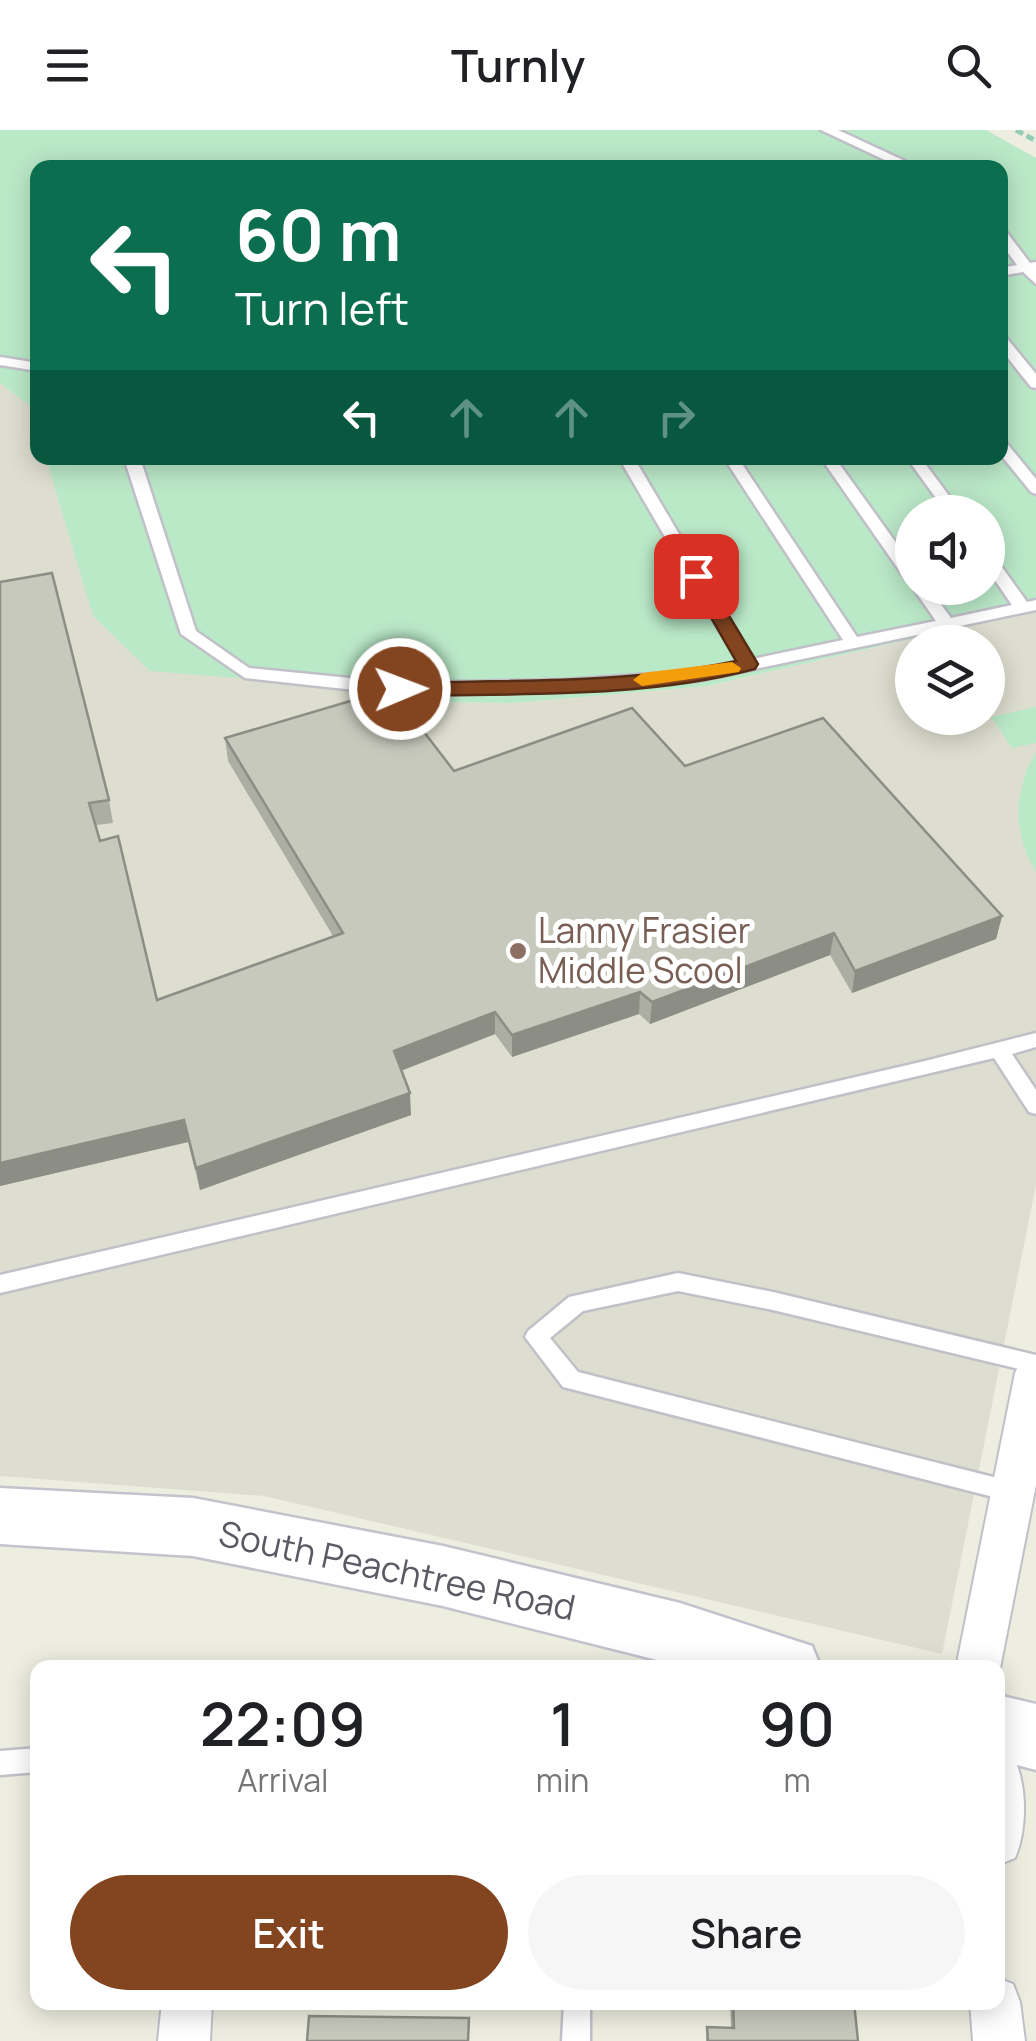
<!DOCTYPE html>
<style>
:root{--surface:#fff;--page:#f6f6f6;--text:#202124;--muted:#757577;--accent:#834520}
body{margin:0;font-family:Manrope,sans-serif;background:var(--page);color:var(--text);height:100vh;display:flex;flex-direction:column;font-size:38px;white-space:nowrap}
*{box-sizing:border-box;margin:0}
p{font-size:32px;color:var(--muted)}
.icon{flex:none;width:55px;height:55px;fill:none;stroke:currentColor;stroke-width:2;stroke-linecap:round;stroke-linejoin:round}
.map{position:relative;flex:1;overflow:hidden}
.side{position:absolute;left:30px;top:1530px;width:975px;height:350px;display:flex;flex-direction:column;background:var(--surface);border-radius:20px;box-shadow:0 5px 25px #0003}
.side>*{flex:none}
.banner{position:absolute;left:30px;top:30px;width:978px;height:305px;border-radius:20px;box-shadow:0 5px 25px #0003;background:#0b6e4f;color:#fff;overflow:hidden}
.fabs{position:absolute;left:895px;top:365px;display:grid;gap:20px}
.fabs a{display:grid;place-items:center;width:110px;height:110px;border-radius:50%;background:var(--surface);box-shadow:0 5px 25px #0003;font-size:50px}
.pin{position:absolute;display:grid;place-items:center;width:85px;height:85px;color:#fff;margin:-42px;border-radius:20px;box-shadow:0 5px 15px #0006}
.me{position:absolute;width:110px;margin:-55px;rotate:89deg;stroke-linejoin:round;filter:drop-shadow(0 0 8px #0008)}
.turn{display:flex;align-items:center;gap:35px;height:210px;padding:0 40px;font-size:45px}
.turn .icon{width:130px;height:130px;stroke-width:2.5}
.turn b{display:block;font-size:70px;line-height:85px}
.lanes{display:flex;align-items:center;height:95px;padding:0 40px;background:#0003;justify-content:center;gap:50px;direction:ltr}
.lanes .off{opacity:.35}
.eta{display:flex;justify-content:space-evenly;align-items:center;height:170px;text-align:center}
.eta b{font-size:60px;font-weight:600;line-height:70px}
.action{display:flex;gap:20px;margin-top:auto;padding:20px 40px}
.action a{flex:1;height:115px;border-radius:60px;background:var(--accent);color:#fff;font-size:40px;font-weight:600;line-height:115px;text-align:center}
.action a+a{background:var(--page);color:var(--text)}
header{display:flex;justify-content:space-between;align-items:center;height:130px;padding:0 40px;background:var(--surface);font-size:45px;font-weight:600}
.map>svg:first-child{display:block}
</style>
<header><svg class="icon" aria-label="menu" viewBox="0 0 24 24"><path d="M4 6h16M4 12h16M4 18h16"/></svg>Turnly<svg class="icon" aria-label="search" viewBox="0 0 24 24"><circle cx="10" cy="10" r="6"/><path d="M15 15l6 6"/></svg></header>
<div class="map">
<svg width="1036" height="1911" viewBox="0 0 1036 1911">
<rect width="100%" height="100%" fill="#edeee0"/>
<path fill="#dddecf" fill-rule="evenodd" d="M 0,253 L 33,278 L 37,294 L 38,328 L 47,328 L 361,558 L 422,572 L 514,573 L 707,556 L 1036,480 L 1036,1055 L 942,1524 L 264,1366 L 0,1346 ZM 912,512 L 988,512 L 988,588 L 912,588 Z"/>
<g fill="#bae9c8" fill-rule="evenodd">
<path d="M 0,0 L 986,0 L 1036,28 L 1036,480 L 707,556 L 514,573 L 422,572 L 361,558 L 150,541 L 93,486 L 46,328 L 1000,328 L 1000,38 L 38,38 L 37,296 L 33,278 L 0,253 ZM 912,382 L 988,382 L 988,458 L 912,458 Z"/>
<path d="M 1036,577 L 1036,613 L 1012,618 L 991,587 Z"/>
<path d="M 1036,622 L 1036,742 C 1012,703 1014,660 1036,622 Z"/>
</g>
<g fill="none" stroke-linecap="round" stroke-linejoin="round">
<g stroke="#c0c0c9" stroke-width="5">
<g id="service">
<path d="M 821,0 L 838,0 L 920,38 L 902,38 Z"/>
<path d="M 1000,99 L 1005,100 L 1030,133 L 1036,132 L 1036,154 L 1023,142 L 1000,146 L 1000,138 L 1017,135 L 1000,112 Z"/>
<path d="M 1000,205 L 1005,206 L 1036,244 L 1036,258 L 1031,257 L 1000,218 Z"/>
<path d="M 0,227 L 38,233 L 38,241 L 0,235 Z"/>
<path d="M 1000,309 L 1005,311 L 1036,349 L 1036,364 L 1031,362 L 1000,324 Z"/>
<path d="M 124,328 L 140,328 L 196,501 L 249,538 L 400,553 L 563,550 L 697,541 L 738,532 L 619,328 L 634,328 L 753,529 L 843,510 L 724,328 L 738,328 L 857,507 L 936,491 L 913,458 L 929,458 L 951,488 L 1012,475 L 988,440 L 988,424 L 994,426 L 1027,472 L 1036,470 L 1036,480 L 697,551 L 563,562 L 400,565 L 245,548 L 181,504 Z"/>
<path d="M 821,328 L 835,328 L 912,435 L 912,451 L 906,450 Z"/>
<path d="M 907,328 L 921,328 L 961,382 L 946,382 Z"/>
<path d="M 1036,903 L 1036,917 L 1012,924 L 1036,960 L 1036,984 L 1029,982 L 994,928 L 0,1163 L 0,1145 L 925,931 Z"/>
<path d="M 678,1143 L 773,1162 L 1036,1225 L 1036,1243 L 773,1180 L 678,1161 L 583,1181 L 550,1208 L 578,1242 L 1013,1352 L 1021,1355 L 1025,1362 L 1021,1369 L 1013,1372 L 571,1259 L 563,1257 L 525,1207 L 528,1201 L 569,1167 Z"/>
<path d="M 38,1618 L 38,1642 L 0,1645 L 0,1621 Z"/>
<path d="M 564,1872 L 590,1872 L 590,1911 L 562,1911 Z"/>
</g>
</g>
<g stroke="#c0c0c9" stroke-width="4">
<g id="minor">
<path d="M 1036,1225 L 1036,1355 L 998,1548 L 998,1538 L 956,1538 L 1015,1243 L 1021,1231 Z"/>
<path d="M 998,1623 L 1015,1630 C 1027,1658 1027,1700 1015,1728 L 998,1735 Z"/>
<path d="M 998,1848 L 1013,1854 L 1020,1872 L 1025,1911 L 973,1911 L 970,1872 L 998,1872 Z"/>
<path d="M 162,1872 L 212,1872 L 210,1911 L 158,1911 Z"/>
</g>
</g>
<g stroke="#c2c3cd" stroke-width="5">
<g id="secondary">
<path d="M 0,1358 L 193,1368 L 443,1416 L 680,1473 L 812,1516 L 821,1538 L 689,1538 L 443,1476 L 193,1426 L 0,1414 Z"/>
<path d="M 998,1565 L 1036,1574 L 1036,1640 L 998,1630 Z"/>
</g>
</g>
<path stroke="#93ccb5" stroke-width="5" stroke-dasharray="8 4" stroke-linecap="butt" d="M 1016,0 L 1036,11"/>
<use href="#service" fill="#fff" fill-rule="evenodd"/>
<use href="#minor" fill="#fff" fill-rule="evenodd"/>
<use href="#secondary" fill="#fff" fill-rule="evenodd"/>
</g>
<g fill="#acada3">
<path d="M 0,452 L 109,670 L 113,693 L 96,695 L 157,870 L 333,806 L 228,631 L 225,608 L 454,641 L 685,636 L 1002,786 L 996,809 L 852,863 L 830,825 L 650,894 L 639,884 L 512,927 L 495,904 L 401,941 L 411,985 L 200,1060 L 188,1012 L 0,1056 Z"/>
<path d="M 730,1872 L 854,1872 L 858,1911 L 706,1911 L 707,1897 L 731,1898 Z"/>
</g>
<g fill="#8c8d84">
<path d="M 1002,786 L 996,809 L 852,863 L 855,841 Z"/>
<path d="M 834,803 L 830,825 L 650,894 L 652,872 Z"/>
<path d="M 640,862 L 639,884 L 512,927 L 512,905 Z"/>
<path d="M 495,882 L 495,904 L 395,943 L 394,921 Z"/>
<path d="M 410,963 L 411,985 L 200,1060 L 196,1038 Z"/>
<path d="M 184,990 L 188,1012 L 0,1056 L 0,1033 Z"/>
</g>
<g fill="#c8c9bd" stroke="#8c8d84" stroke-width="2.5">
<path d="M 52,443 L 109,670 L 89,673 L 100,711 L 118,706 L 157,870 L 343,803 L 225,608 L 391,559 L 454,641 L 632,578 L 685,636 L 823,588 L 1002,786 L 855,841 L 834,803 L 652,872 L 640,862 L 512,905 L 495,882 L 394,921 L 410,963 L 196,1038 L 184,990 L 0,1033 L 0,452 Z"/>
<path d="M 733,1872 L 854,1872 L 858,1911 L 708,1911 L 707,1897 L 734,1898 Z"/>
<path d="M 309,1886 L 469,1888 L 468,1911 L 307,1911 Z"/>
</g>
<path fill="#834520" stroke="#552d15" stroke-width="2.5" d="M 696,440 L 705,446 L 758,534 L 755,539 C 641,569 517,563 400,566 L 390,559 L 400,553 C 511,550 627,554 736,531 L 687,446 Z"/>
<path fill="#f59e0b" d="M 732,532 L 741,538 L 739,542 L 642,556 L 633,550 L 642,543 Z"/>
<circle fill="#8d6e63" stroke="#fff" stroke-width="4" cx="518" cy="821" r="10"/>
<g text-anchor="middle" stroke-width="10" stroke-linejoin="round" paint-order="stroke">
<g font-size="35" fill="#785e54" stroke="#fff" text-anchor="start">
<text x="538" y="813">Lanny Frasier<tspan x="538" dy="40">Middle Scool</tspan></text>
</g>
<g font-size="35" fill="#595a63" stroke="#fff">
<text transform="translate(397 1441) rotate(12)" y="12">South Peachtree Road</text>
</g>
</g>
</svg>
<div class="fabs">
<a><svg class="icon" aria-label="sound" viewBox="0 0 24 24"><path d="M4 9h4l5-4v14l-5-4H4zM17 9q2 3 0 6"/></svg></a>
<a><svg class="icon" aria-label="layers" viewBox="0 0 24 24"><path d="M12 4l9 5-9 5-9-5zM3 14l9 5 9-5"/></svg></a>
</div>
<div class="pin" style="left:696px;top:446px;background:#d93025"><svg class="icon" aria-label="arrive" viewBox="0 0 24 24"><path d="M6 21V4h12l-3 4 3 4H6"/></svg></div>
<svg class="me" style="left:400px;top:559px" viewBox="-20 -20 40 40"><circle r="17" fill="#834520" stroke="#fff" stroke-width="3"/><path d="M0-11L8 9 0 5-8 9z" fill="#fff"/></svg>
<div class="banner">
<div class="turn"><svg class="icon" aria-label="left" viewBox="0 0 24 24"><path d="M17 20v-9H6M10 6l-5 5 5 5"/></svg><div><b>60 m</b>Turn left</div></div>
<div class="lanes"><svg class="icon" aria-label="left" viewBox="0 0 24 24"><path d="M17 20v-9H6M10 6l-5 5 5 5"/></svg><svg class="icon off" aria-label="ahead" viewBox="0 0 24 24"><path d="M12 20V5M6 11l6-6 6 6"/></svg><svg class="icon off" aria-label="ahead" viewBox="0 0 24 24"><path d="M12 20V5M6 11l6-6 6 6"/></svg><svg class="icon off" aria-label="right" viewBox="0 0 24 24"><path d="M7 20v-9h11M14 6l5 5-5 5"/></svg></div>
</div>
<section class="side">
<div class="eta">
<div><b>22:09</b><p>Arrival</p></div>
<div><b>1</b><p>min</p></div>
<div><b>90</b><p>m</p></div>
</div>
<div class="action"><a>Exit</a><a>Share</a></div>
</section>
</div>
